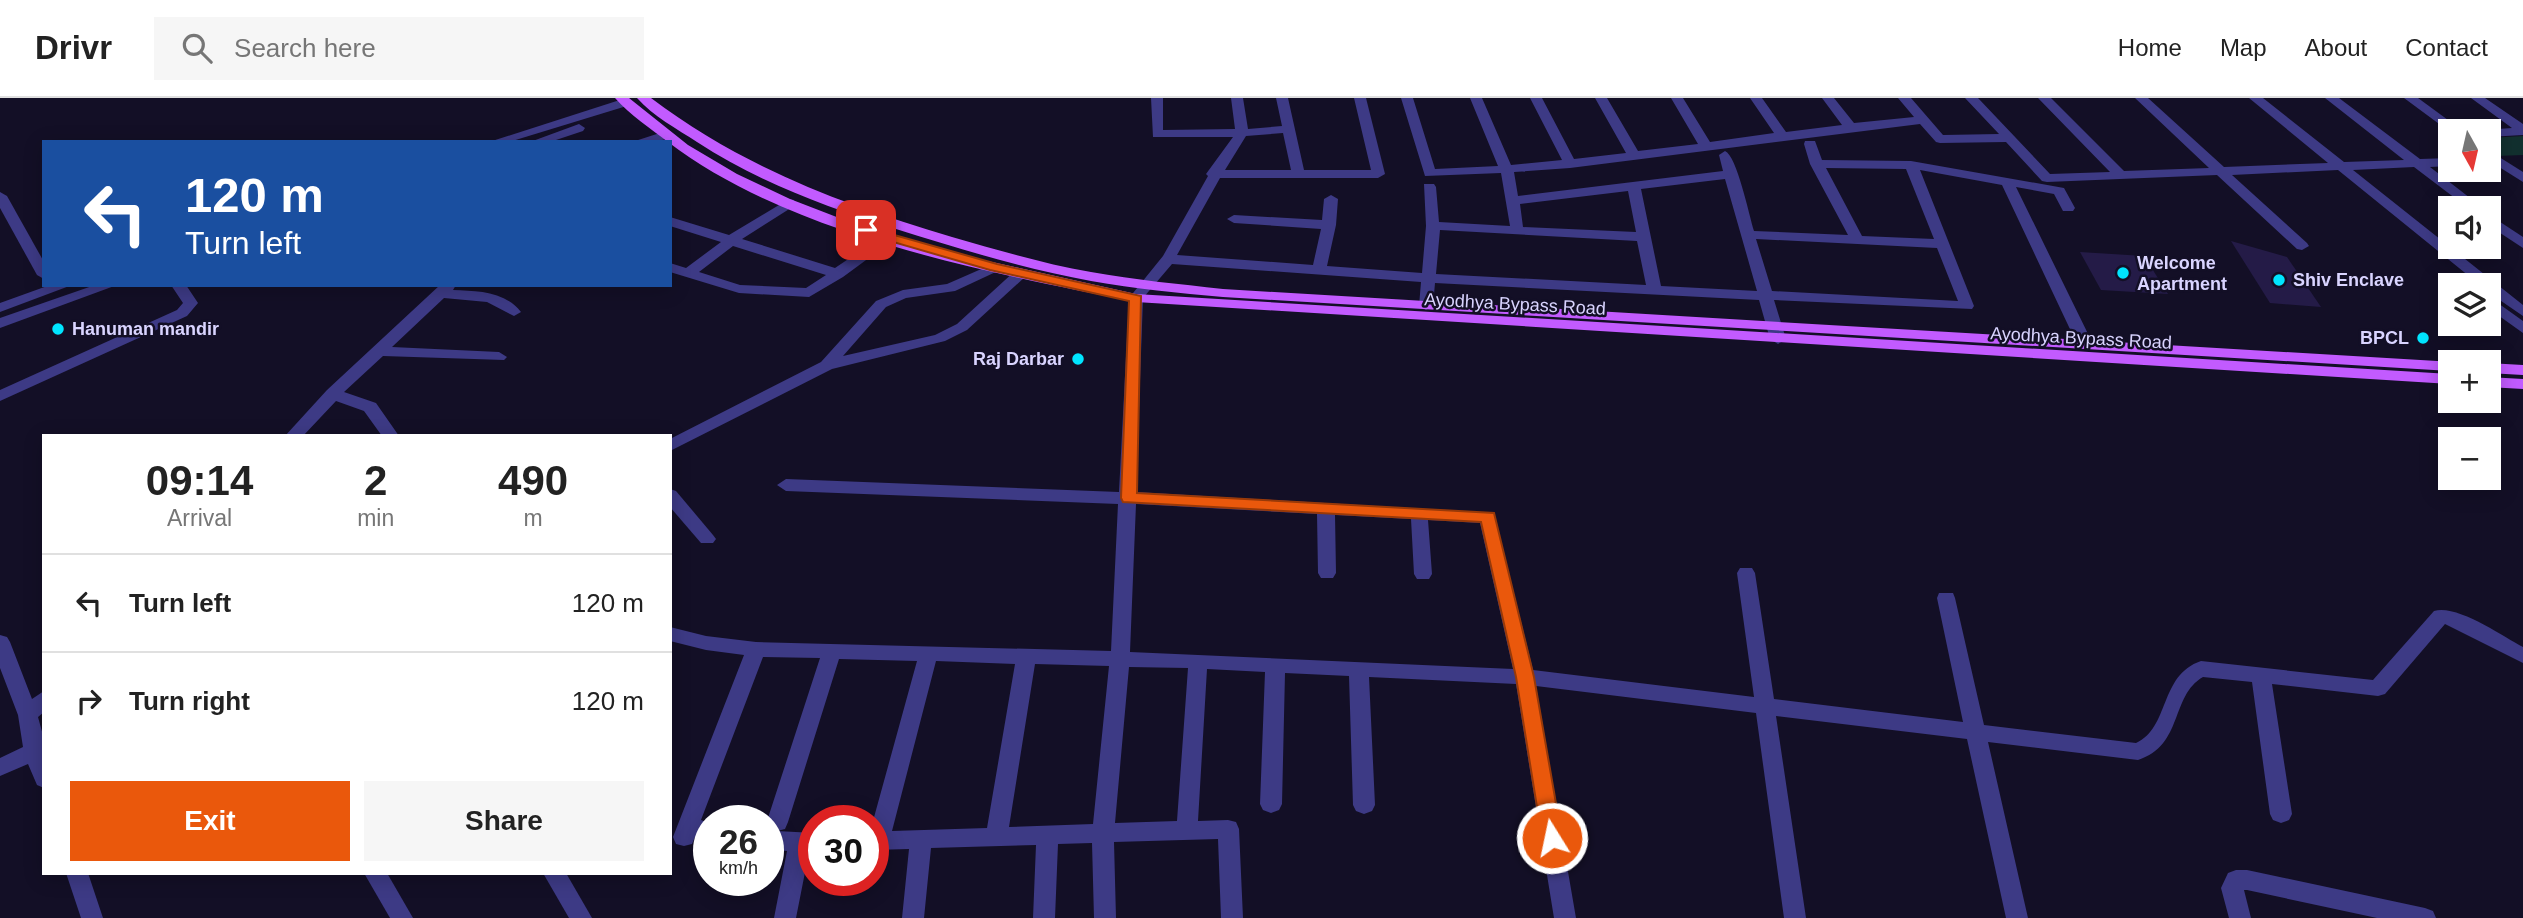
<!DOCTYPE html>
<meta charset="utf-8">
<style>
:root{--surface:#fff;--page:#f6f6f6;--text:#222;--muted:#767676;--line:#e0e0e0;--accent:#ea580c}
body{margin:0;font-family:Arial,sans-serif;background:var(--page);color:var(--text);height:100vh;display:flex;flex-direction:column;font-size:26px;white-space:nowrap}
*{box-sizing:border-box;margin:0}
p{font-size:23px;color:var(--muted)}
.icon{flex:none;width:38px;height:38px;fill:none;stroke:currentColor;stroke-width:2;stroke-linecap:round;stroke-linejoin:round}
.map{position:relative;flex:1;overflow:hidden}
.sheet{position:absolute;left:42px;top:336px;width:630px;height:441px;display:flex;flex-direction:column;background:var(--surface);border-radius:0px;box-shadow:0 4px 18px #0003}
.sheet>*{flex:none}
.top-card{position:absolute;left:42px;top:42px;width:630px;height:147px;border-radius:0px;box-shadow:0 4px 18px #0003;background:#1a4fa0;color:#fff;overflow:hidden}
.needle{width:46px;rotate:172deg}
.tools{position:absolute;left:2438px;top:21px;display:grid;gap:14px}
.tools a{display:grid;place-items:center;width:63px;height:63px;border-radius:0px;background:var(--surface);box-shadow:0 4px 18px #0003;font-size:35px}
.speed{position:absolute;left:693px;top:707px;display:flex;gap:14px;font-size:35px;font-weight:700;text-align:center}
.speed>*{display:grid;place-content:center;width:91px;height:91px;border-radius:50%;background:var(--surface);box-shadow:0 4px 18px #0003;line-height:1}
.speed small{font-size:18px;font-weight:400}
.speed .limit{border:10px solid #d22;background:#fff;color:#111}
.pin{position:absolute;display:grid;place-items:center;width:60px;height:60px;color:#fff;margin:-30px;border-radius:14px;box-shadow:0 4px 10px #0006}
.me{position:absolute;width:77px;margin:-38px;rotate:350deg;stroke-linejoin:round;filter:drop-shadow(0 0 5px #0008)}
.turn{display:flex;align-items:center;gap:24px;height:147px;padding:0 28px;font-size:32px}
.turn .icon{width:91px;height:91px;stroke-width:2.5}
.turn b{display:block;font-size:49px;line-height:60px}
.eta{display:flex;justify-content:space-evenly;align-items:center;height:119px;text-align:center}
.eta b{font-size:42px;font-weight:700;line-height:49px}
.cta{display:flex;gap:14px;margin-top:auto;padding:14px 28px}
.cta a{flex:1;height:80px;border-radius:0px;background:var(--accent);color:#fff;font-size:28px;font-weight:700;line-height:80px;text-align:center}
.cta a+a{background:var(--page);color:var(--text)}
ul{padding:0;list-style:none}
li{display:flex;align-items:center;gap:21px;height:98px;padding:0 28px;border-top:2px solid var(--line)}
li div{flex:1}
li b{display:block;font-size:26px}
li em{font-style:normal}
header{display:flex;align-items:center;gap:42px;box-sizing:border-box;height:98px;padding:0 35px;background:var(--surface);border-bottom:2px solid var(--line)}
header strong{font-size:33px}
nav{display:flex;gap:38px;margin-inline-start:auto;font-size:24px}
.search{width:490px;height:63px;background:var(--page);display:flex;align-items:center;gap:18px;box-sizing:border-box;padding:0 24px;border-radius:0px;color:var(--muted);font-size:26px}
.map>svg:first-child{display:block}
</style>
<header>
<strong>Drivr</strong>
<div class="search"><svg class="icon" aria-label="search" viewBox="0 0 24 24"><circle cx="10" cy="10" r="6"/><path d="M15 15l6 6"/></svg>Search here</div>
<nav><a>Home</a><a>Map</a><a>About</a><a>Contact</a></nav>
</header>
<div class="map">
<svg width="2523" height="820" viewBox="0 0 2523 820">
<rect width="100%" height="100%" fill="#130f26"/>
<path fill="#12302f" d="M 2523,38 L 2523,57 L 2497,58 L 2489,52 L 2488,40 Z"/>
<g fill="#241b47">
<path d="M 2231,143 L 2287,159 L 2321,209 L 2270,205 Z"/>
<path d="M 2080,154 L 2144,158 L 2168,196 L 2101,192 Z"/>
</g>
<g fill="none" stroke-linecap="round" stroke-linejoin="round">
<g fill="#3d3a85" fill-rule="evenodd">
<path d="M 626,0 L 630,1 L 630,7 L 509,44 L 489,44 Z"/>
<path d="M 1151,0 L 1163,0 L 1163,32 L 1235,31 L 1231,0 L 1243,0 L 1248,31 L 1282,28 L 1276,0 L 1288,0 L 1304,72 L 1371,72 L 1354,0 L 1366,0 L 1385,76 L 1378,80 L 1220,80 L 1177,157 L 1313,167 L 1321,131 L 1234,125 L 1227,121 L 1234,117 L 1322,122 L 1324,101 L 1331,97 L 1338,101 L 1336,127 L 1327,168 L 1422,175 L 1426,128 L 1424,86 L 1434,86 L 1436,89 L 1439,124 L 1510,128 L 1501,75 L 1425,78 L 1401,0 L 1413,0 L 1435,71 L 1498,68 L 1470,0 L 1482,0 L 1511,67 L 1562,62 L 1530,0 L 1542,0 L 1574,61 L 1626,55 L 1595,0 L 1607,0 L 1638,53 L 1698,46 L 1671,0 L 1683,0 L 1710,44 L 1774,35 L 1750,0 L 1762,0 L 1786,34 L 1842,27 L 1822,0 L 1834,0 L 1854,25 L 1914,19 L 1898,0 L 1911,0 L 1943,37 L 1999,36 L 1965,0 L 1978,0 L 2050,76 L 2110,74 L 2038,0 L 2051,0 L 2124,73 L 2209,70 L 2135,0 L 2148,0 L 2224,69 L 2328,65 L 2249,0 L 2263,0 L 2344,64 L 2404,62 L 2325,0 L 2339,0 L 2420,61 L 2450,60 L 2450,68 L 2430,69 L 2483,110 L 2468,110 L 2414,69 L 2353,72 L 2523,207 L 2523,218 L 2488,194 L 2488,187 L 2480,187 L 2338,72 L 2232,77 L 2307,145 L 2309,148 L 2302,152 L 2297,151 L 2217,77 L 2047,84 L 2042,83 L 2006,44 L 1940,45 L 1936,44 L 1920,26 L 1570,70 L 1514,74 L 1518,98 L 1723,73 L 1719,57 L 1725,53 C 1737,58 1749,117 1754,133 L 1848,137 L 1810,66 L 1804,46 L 1805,43 L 1815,43 L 1822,62 L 1911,63 L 2064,90 L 2075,110 L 2073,113 L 2063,113 L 2054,96 L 2016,89 L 2093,246 L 2085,251 L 2077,246 L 2002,87 L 1920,72 L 1974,208 L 1972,211 L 1774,202 L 1786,241 L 1778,246 L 1770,241 L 1759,202 L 1435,185 L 1433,208 L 1426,212 L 1419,208 L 1421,184 L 1172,166 L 1143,200 L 1136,394 L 1494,415 L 1533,572 L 1754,599 L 1737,475 L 1740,470 L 1752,470 L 1755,475 L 1774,601 L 1963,624 L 1937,500 L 1939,495 L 1953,495 L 1955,500 L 1984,627 L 2136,645 C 2170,630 2159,577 2201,563 L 2373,582 L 2434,513 C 2457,506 2502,538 2523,549 L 2523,565 L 2445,526 L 2385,596 L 2378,598 L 2272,586 L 2292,716 L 2289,722 L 2281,725 L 2273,722 L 2270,716 L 2252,584 L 2203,579 C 2170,598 2184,647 2138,662 L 1988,644 L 2028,820 L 2006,820 L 1967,641 L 1776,618 L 1806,820 L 1784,820 L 1756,615 L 1536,588 L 1576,820 L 1554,820 L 1516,586 L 1369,579 L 1375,707 L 1372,713 L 1364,716 L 1356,713 L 1353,707 L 1349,578 L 1285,575 L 1282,706 L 1279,712 L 1271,715 L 1263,712 L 1260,706 L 1265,574 L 1207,571 L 1198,723 L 1228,722 L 1236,724 L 1239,731 L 1243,820 L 1221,820 L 1218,741 L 1114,744 L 1116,820 L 1094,820 L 1092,745 L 1058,746 L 1055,820 L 1033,820 L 1036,747 L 931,750 L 924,820 L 902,820 L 909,751 L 873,752 L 873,723 L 917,563 L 839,561 L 788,724 L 785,731 L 777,733 L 814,735 L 814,754 L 809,754 L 796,820 L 774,820 L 787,753 L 768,751 L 768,733 L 777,733 L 769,731 L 767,723 L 820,560 L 763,559 L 701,722 L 709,725 L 709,743 L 695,739 L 692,746 L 684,748 L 676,746 L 673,739 L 744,557 L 706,552 L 670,543 L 670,529 L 706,538 L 756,544 L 1111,553 L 1118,406 L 786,393 L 777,387 L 786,381 L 1119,394 L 1129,200 L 1163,158 L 1208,78 L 1206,76 L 1233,39 L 1153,39 ZM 1283,35 L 1291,72 L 1225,72 L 1246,38 ZM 1826,70 L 1906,71 L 1934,141 L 1862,138 ZM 1725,81 L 1757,193 L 1661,188 L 1641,91 ZM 1628,93 L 1636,134 L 1523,129 L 1520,106 ZM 1440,132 L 1637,143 L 1646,187 L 1436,176 ZM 1756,141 L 1937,150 L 1958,203 L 1772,193 ZM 1136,406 L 1317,416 L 1318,475 L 1321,480 L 1333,480 L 1336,475 L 1335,417 L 1411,421 L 1414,476 L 1417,481 L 1429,481 L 1432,476 L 1428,422 L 1480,425 L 1513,571 L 1130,554 ZM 936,563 L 1015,566 L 987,730 L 892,733 ZM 1035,566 L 1109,568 L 1093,726 L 1009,729 ZM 1129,569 L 1188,570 L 1177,723 L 1115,725 Z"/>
<path d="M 2404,0 L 2418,0 L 2463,33 L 2450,34 Z"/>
<path d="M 2471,0 L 2485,0 L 2523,26 L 2523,37 L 2488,39 L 2488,33 L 2484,32 L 2512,30 Z"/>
<path d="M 579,26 L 585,30 L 583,33 L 550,44 L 530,44 Z"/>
<path d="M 666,33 L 672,37 L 670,40 L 654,44 L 632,44 Z"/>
<path d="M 2488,52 L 2523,74 L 2523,84 L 2488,62 Z"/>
<path d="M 0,94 L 7,98 L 44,164 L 44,181 L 37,177 L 0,110 Z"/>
<path d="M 789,101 L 794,102 L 794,108 L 742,141 L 835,170 L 884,137 L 894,137 L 896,140 L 843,179 L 809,199 L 739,195 L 670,174 L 670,165 L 686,170 L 721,144 L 670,128 L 670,119 L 729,137 ZM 733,148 L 826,177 L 806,190 L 740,187 L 699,174 Z"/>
<path d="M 2488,116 L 2523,139 L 2523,150 L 2488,127 Z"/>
<path d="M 995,165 L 1000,166 L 1002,169 L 1000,172 L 955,193 L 906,200 L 886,209 L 843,258 L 935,237 L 957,226 L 1016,172 L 1026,172 L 1028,175 L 1026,178 L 967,232 L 945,243 L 832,271 L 670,353 L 670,341 L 821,264 L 876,203 L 903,192 L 947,186 Z"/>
<path d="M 50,187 L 72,187 L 0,214 L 0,205 Z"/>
<path d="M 95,187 L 117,187 L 0,230 L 0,220 Z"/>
<path d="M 171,187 L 186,187 L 198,205 L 187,218 L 0,303 L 0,292 L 177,212 L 183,205 Z"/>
<path d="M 440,187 L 456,187 L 453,192 C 477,193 505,193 521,214 L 514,218 L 487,204 L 444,200 L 392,249 L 499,254 L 507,259 L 504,262 L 383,258 L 344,294 L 376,305 L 399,338 L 382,338 L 364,313 L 336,303 L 303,338 L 285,338 L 327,292 Z"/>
<path d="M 2488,198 L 2523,223 L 2523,235 L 2488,210 Z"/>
<path d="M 670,391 L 676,393 L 713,437 L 716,441 L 713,445 L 701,445 L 670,409 Z"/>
<path d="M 0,537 L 7,539 L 10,544 L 32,601 L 44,593 L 44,614 L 38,619 L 44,641 L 44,690 L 37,687 L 28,666 L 0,678 L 0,660 L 23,649 L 18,617 L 0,570 Z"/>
<path d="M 2236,772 L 2247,772 L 2425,810 L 2433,813 L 2436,820 L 2377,820 L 2247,792 L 2244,792 L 2251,820 L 2229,820 L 2221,790 L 2228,775 Z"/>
<path d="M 66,775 L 88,775 L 103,820 L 81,820 Z"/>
<path d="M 364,775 L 387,775 L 413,820 L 390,820 Z"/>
<path d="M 543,775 L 566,775 L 592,820 L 569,820 Z"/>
</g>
<g fill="#c25bff" fill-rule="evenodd">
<path d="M 615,0 L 629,0 L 688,47 L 737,76 L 790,101 L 847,123 L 965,158 L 1136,196 L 2450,276 L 2450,286 L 1136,204 C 985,174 790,137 668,44 C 651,31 630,17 615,0 Z"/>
<path d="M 637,0 L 651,0 C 742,69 844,107 952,139 C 998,152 1044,166 1091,174 C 1135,182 1179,186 1223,191 L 2454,264 L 2450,264 L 2450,273 L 1223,199 C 1179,195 1135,191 1091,183 C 1025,171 960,151 896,131 C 827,109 758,84 697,44 C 677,31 653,18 637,0 Z"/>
<path d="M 2488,265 L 2523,267 L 2523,277 L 2488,275 Z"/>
<path d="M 2488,279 L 2523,281 L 2523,291 L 2488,289 Z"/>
</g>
</g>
<path fill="#ea580c" stroke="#983908" stroke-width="2" d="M 866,129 L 997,166 L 1141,198 L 1137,395 L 1494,415 L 1534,579 L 1562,740 L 1559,746 L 1552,748 L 1545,746 L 1542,740 L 1516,579 L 1481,424 L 1123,404 L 1121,400 L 1129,203 L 990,172 L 862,135 L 860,132 Z"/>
<g fill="#00e5ff" stroke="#130f26" stroke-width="2.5">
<circle cx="2123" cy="175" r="7"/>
<circle cx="2279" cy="182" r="7"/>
<circle cx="58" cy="231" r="7"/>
<circle cx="2423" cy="240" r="7"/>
<circle cx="1078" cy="261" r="7"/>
</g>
<g text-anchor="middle" stroke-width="5" stroke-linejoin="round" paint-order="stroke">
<g font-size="18" font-weight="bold" fill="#d9d4ff" stroke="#130f26" text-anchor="start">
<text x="2137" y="171">Welcome<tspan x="2137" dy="21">Apartment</tspan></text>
<text x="2293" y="188">Shiv Enclave</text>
<text x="72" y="237">Hanuman mandir</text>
<text x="2409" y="246" text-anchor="end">BPCL</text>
<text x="1064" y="267" text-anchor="end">Raj Darbar</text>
</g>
<g font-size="18" fill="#d9d4ff" stroke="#130f26">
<text transform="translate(1515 206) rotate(3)" y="6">Ayodhya Bypass Road</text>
<text transform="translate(2081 240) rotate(3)" y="6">Ayodhya Bypass Road</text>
</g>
</g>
</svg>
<div class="tools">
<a><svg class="needle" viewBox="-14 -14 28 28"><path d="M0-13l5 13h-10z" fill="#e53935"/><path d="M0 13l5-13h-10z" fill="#767676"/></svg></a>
<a><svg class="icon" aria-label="sound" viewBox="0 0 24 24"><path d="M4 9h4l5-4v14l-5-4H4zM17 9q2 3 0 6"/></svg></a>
<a><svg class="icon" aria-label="layers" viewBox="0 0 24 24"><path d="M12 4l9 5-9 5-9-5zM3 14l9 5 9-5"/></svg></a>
<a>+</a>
<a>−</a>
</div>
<div class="speed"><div>26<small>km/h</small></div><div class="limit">30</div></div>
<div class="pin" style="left:866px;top:132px;background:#d93025"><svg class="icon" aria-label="arrive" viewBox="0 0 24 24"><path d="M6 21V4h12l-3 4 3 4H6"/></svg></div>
<svg class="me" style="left:1552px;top:740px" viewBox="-20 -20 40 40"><circle r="17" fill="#ea580c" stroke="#fff" stroke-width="3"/><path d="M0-11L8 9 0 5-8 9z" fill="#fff"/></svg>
<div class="top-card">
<div class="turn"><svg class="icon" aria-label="left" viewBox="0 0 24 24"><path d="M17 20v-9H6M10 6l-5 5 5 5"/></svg><div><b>120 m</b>Turn left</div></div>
</div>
<section class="sheet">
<div class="eta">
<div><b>09:14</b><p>Arrival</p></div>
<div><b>2</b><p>min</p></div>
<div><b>490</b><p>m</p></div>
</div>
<ul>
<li><svg class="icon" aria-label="left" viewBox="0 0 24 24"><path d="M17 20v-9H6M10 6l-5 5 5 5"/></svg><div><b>Turn left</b></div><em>120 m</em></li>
<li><svg class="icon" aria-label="right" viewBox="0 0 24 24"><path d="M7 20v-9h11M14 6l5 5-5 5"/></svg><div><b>Turn right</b></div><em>120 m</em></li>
</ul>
<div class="cta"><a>Exit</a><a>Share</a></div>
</section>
</div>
